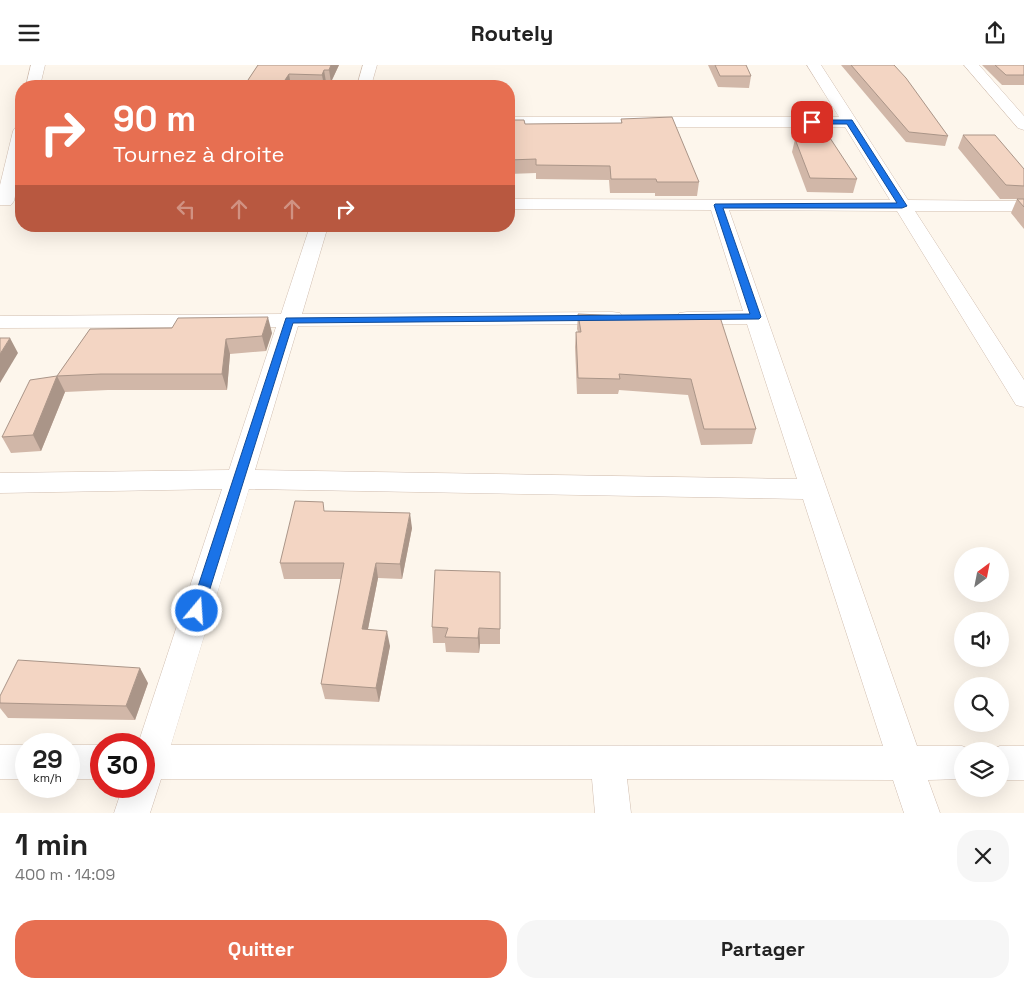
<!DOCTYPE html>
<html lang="fr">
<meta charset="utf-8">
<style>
:root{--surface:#fff;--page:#f6f6f6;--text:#222;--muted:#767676;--accent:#e76f51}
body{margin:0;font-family:"Space Grotesk",sans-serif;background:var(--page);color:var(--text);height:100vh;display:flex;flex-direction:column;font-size:19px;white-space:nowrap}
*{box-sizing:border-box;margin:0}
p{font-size:16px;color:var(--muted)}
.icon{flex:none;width:28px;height:28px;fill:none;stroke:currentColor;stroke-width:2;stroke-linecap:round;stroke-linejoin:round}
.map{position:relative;height:748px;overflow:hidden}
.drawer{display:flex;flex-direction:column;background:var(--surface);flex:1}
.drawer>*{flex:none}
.banner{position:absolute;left:15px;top:15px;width:500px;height:152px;border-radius:20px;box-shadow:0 5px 20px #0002;background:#e76f51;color:#fff;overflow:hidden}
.needle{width:32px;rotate:32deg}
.tools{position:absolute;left:954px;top:482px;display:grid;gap:10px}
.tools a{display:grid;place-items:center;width:55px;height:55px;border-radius:50%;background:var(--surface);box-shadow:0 5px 20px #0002;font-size:25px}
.speed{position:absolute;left:15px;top:668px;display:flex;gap:10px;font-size:25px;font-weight:700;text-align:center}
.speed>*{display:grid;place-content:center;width:65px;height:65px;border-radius:50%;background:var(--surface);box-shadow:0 5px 20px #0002;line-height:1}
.speed small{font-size:12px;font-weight:400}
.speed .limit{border:8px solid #d22;background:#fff;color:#111}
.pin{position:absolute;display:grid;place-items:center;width:42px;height:42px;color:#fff;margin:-21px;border-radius:10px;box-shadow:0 2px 8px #0006}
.me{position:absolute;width:55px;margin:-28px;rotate:18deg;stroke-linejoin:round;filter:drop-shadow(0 0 4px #0008)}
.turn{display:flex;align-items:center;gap:18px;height:105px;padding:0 15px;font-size:22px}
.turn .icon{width:65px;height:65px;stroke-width:2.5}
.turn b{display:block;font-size:35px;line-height:42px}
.lanes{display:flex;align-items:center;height:48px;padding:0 15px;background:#0003;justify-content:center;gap:25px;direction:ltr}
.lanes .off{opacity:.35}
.round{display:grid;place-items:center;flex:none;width:52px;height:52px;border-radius:20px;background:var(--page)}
.head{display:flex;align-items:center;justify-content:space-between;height:85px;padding:0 15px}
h1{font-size:30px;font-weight:600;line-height:38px}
.primary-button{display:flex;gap:10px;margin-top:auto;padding:10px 15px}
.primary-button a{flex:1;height:58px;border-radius:20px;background:var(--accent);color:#fff;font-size:20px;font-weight:600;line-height:58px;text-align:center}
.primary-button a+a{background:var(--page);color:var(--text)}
header{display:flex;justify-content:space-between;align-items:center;height:65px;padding:0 15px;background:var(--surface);font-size:22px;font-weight:600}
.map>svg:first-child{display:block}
</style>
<header><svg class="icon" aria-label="menu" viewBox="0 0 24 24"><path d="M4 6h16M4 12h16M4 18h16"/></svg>Routely<svg class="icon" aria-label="share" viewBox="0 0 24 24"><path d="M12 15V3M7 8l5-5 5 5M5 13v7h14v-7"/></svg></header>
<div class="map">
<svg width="1024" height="748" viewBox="0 0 1024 748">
<rect width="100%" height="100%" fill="#fdf6ec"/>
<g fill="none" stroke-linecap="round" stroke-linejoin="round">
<g stroke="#d1beb0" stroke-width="1">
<g id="minor">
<path d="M 31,0 L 45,0 L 40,21 L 26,21 Z"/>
<path d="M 363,0 L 377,0 L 371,21 L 357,21 Z"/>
<path d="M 807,0 L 821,0 L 908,135 L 1024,136 L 1024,146 L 915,146 L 1024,315 L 1024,342 L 1016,340 L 897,146 L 729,145 L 917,681 L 962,681 L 974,686 L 962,686 L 962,714 L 928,715 L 940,748 L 904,748 L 893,715 L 627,714 L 631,748 L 595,748 L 592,714 L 161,714 L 150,748 L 114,748 L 123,721 L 144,721 L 144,679 L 138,679 L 222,424 L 0,428 L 0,408 L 229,405 L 276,262 L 0,263 L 0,251 L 281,249 L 310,161 L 328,161 L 302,249 L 612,247 L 620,248 L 623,253 L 620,258 L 612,259 L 298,261 L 255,405 L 797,414 L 747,259 L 687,259 L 679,258 L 676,253 L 679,248 L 687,247 L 743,246 L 711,145 L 509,144 L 509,134 L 890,135 L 845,62 L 509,62 L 509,52 L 839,52 ZM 249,424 L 803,434 L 883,681 L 171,680 Z"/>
<path d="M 964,0 L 979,0 L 1024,51 L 1024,65 L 1018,63 Z"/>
<path d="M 21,61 L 21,102 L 14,136 L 11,140 L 0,140 L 0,120 L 13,66 L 15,63 Z"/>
<rect x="0" y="680" width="26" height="34"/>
<rect x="69" y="680" width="32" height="34"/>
<path d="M 1000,681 L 1024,681 L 1024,715 L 1000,715 L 1000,686 L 988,686 Z"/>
</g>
</g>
<use href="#minor" fill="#fff" fill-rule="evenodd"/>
</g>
<g fill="#d1b7a8">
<path d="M 258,0 L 339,0 L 331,17 L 326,17 L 324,21 L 244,21 Z"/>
<path d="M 708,0 L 746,0 L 751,11 L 749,23 L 718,22 Z"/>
<path d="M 841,0 L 894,0 L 948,71 L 945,81 L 906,77 Z"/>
<path d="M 982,0 L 1024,0 L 1024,20 L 1002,20 Z"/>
<path d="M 621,54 L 699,117 L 697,131 L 655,131 L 655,128 L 610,128 L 609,115 L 536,114 L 536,108 L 509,109 L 509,55 L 525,59 L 621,58 Z"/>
<path d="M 963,70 L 1024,104 L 1024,164 L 1011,148 L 1017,134 L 1000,134 L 958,83 Z"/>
<path d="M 795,74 L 857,114 L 853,128 L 807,127 L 792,87 Z"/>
<path d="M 578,249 L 672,253 L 756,364 L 752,379 L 701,380 L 688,330 L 619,325 L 618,329 L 577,329 L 575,282 L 576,267 L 578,267 L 577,264 Z"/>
<path d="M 90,264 L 272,268 L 266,286 L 230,289 L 227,325 L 108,325 L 65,327 L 41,386 L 11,388 L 2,372 L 57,311 Z"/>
<path d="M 325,446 L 412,463 L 402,514 L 378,513 L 368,564 L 390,581 L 379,637 L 325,634 L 321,619 L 341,514 L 284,514 L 280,498 Z"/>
<path d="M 500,507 L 500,579 L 480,579 L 479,588 L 446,587 L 445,578 L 433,578 L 432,562 Z"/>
<path d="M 148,618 L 135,655 L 8,653 L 0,643 L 0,631 Z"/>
</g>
<g fill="#aa9588">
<path d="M 331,0 L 339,0 L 331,17 L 329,5 Z"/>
<path d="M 324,5 L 326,17 L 324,21 L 322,10 Z"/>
<path d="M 289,9 L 291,21 L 281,21 Z"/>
<path d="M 268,252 L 272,268 L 266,286 L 262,271 Z"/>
<path d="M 10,273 L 18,288 L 0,318 L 0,289 Z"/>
<path d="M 226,274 L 230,289 L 227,325 L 222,309 Z"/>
<path d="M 57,311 L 65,327 L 41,386 L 33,370 Z"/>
<path d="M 410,448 L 412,463 L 402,514 L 400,499 Z"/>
<path d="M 376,498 L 378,513 L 365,579 L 362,564 Z"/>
<path d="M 479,563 L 480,579 L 479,588 L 478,573 Z"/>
<path d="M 387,566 L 390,581 L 379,637 L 376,623 Z"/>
<path d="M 140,603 L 148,618 L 135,655 L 126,641 Z"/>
</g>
<g fill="#f3d5c3" stroke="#aa9588">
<path d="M 258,0 L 331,0 L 329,5 L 324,5 L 322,10 L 289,9 L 281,21 L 244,21 Z"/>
<path d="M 715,0 L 746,0 L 751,11 L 720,11 Z"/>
<path d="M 851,0 L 894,0 L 906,13 L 948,71 L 909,67 Z"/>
<path d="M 995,0 L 1024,0 L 1024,10 L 1006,10 Z"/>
<path d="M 672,52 L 699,117 L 657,117 L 656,114 L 611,114 L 610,101 L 536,100 L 536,94 L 509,95 L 509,55 L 524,55 L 525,59 L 622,58 L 621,54 Z"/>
<path d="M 963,70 L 995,70 L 1024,104 L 1024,121 L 1006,120 Z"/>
<path d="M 830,73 L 857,114 L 810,113 L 795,74 Z"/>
<path d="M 1017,134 L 1024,134 L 1024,142 Z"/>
<path d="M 578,249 L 672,253 L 720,252 L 756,364 L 704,364 L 691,314 L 619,309 L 620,314 L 578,313 L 576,267 L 581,267 Z"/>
<path d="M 268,252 L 262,271 L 226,274 L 222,309 L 101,309 L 57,311 L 90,264 L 172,263 L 178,253 Z"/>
<path d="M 0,273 L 10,273 L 0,289 Z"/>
<path d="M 57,311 L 33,370 L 2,372 L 30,315 Z"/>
<path d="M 295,436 L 323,437 L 324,446 L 410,448 L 400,499 L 376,498 L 362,564 L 387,566 L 376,623 L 321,619 L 344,498 L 280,498 Z"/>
<path d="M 435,505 L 500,507 L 500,564 L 479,563 L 478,573 L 445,572 L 448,563 L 432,562 Z"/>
<path d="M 18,595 L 140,603 L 126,641 L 0,638 L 0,631 Z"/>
</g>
<path fill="#1a73e8" stroke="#114b97" d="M 809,55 L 852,55 L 907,141 L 902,143 L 723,143 L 761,252 L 759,254 L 293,258 L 203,546 L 201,550 L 197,552 L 192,550 L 190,546 L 286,253 L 750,249 L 714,140 L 715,139 L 897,138 L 847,59 L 812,59 L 809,58 Z"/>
</svg>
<div class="tools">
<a><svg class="needle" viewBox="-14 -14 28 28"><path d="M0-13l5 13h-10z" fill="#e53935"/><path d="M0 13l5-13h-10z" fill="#767676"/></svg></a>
<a><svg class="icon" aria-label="sound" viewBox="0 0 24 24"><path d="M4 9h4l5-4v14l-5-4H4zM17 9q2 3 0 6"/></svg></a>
<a><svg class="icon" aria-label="search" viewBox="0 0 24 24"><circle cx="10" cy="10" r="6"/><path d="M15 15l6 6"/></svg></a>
<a><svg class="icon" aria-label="layers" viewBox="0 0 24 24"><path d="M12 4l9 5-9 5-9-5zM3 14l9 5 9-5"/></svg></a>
</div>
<div class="speed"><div>29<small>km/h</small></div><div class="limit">30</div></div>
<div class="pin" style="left:812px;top:57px;background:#d93025"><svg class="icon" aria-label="arrive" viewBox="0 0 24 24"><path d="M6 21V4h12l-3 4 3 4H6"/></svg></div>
<svg class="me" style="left:197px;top:546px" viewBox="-20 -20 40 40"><circle r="17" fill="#1a73e8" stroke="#fff" stroke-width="3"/><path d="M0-11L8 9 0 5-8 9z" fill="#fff"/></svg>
<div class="banner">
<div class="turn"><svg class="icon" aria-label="right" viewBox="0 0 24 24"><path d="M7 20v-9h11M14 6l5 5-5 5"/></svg><div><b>90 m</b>Tournez à droite</div></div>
<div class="lanes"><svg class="icon off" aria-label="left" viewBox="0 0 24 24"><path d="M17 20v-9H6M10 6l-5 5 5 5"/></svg><svg class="icon off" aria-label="ahead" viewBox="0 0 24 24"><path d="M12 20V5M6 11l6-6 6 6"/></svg><svg class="icon off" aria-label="ahead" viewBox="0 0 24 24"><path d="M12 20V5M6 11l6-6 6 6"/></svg><svg class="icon" aria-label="right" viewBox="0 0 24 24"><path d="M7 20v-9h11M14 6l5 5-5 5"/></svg></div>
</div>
</div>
<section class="drawer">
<div class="head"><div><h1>1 min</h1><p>400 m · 14:09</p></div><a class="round"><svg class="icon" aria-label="close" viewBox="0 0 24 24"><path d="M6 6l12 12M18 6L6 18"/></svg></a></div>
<div class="primary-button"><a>Quitter</a><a>Partager</a></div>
</section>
